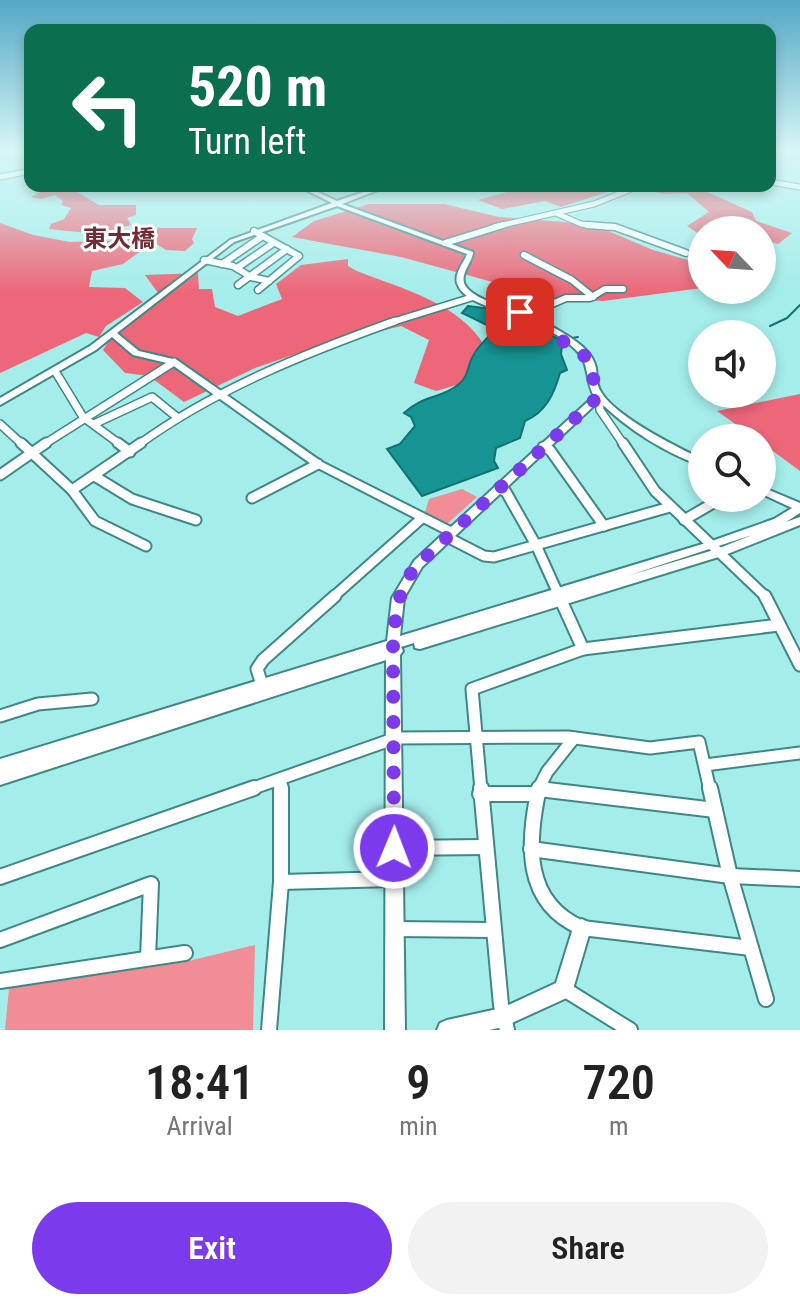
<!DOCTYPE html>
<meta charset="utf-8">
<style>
:root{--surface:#fff;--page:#f2f2f2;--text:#222;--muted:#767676;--accent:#7c3aed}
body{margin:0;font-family:"Roboto Condensed","Noto Sans JP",sans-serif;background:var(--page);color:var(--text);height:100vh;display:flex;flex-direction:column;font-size:30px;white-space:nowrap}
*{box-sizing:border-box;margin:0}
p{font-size:26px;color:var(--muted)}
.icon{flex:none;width:44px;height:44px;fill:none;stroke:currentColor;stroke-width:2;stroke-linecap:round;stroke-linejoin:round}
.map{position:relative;height:1030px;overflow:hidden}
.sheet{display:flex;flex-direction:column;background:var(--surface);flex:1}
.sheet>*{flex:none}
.top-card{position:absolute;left:24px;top:24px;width:752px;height:168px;border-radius:16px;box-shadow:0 4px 12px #0003;background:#0b6e4f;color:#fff;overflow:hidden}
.needle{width:52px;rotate:295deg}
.tools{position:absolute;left:688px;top:216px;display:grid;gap:16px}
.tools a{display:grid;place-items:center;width:88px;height:88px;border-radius:50%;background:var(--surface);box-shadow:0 4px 12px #0003;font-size:40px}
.pin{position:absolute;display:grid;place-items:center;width:68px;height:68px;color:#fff;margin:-34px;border-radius:16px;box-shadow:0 4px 12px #0006}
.me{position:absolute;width:88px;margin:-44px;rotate:1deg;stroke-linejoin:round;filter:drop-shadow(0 0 6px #0008)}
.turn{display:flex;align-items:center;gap:28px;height:168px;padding:0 32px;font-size:36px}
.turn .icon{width:104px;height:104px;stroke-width:2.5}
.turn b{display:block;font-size:56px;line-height:68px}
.eta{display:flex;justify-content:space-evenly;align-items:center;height:136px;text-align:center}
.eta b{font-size:48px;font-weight:600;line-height:56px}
.primary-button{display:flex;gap:16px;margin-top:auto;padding:16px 32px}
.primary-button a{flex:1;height:92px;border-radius:48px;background:var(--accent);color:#fff;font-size:32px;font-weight:600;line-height:92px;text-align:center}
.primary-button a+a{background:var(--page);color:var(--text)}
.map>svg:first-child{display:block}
</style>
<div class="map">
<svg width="800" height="1030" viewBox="0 0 800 1030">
<rect width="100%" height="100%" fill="#a4edeb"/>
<g fill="#f08d96">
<path d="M 462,489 L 477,497 L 446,525 L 424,515 L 429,499 Z"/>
<path d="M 255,945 L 253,1030 L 5,1030 L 9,988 L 184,962 Z"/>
</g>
<g fill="#ed6778">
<path d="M 53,186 L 77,192 L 99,205 L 136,205 L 136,215 L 127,218 L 131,225 L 97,234 L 49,229 L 51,224 L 64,219 L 71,208 L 61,205 L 63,201 L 55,195 L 41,199 L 31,197 Z"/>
<path d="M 501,186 L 626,186 L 561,207 L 545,201 L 502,209 L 478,200 L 507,192 Z"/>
<path d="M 647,186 L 694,186 L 752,212 L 756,221 L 792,233 L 778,244 L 762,239 L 762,230 L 702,230 L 702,236 L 687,226 L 709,212 L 687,193 L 664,194 L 646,190 Z"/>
<path d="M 369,204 L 444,204 L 499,217 L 565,222 L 606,230 L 653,250 L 702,264 L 702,288 L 603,301 L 551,298 L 401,257 L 292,237 L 314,221 Z"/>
<path d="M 0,223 L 33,235 L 70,242 L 126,240 L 159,228 L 197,228 L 192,239 L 194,243 L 185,251 L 166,250 L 153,242 L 123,264 L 92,271 L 89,287 L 125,288 L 143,302 L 106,326 L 99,337 L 86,333 L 0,373 Z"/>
<path d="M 348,259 L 348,266 L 357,271 C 400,288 462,304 485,347 L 460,384 L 436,391 L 414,383 L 429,340 L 401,326 L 316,347 L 255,368 L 184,402 L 149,376 L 125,373 L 103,350 L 116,329 L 161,297 L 145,275 L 198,273 L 199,289 L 212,289 L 215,307 L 238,316 L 282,299 L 276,284 L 301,265 Z"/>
<path d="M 800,394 L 800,471 L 762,443 L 762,438 L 755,438 L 717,411 Z"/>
</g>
<path fill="#169494" stroke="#117272" stroke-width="2" d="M 468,306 L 514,312 L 561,341 L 558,343 L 562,346 L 561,354 L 567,370 L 560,373 C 554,394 546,412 525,421 L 520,438 L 496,448 L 494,461 L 498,468 L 422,496 L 387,449 L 400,444 L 415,426 L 411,417 L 404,413 C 422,395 442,399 459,384 C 469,376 467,366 473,356 C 477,347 487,339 493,331 L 493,328 L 462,313 Z"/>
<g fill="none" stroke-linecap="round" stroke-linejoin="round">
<g stroke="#117272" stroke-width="2">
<path d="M 531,312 L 572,338 L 578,337"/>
<path d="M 770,326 L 787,318 L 800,305"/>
</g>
<g stroke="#3f8786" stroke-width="7">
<g id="minor-far5">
<path d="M 0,177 L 30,171"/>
<path d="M 770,182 L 800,187"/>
<path d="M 558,214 L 581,224 L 609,227"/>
<path d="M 494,227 L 594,204 L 639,186"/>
</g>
</g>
<g stroke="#3f8786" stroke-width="9">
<g id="minor-far4">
<path d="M 587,225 L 615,227 L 686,253"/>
<path d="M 254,231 L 299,256 L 258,290"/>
<path d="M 445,243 L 503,225"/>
<path d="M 524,255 L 572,280 L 593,297"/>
<path d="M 204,260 L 233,266 L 251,277 L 269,281"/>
<path d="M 222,264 L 260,238"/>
<path d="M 237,268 L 272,244"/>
<path d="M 238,285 L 287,249"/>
<path d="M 516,310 L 545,307 L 566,298 L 590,298 L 605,289 L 623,289"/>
<path d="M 389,323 L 473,297"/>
</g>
</g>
<g stroke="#3f8786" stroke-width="10">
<g id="minor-far3">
<path d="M 55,371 L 83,417 L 121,445"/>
<path d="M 599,396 L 600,410 L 624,445"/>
<path d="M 0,424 L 23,445"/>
<path d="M 94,424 L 152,397 L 178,418"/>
<path d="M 43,445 L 174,362"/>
<path d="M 138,445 C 215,389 306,353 395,321"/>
</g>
</g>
<g stroke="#3f8786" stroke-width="13">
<g id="minor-far2">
<path d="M 21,443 L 72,490 L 95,521 L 146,546"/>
<path d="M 118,443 L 130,452"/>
<path d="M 623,443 L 655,491 L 767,598"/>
<path d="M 543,447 L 550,450 L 604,526"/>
<path d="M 0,475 L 46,443"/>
<path d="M 96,477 L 132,499 L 196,520"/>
<path d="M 499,488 L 506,492 L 536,545 L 560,598"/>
<path d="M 72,490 L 141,443"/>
<path d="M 252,498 L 318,464"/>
<path d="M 684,520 L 722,498"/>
<path d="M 447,537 L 484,556 L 494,557 L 670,507"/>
<path d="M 332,598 L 422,518"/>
</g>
</g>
<g stroke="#3f8786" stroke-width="15">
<g id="minor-far1">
<path d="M 559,596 L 583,649"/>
<path d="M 765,596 L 800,665"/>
<path d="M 262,685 L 257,669 L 263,660 L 335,596"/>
<path d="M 0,716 L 38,704 L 92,699"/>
<path d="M 705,765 L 800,753"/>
<path d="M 281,781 L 281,790"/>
<path d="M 539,789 L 547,790"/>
<path d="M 248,790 L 396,738 L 568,737 L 650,748 L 699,742 L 710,790"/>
<path d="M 481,790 L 472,689 L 583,649 L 779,625"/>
<path d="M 538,790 L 547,772 L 574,738"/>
</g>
</g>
<g stroke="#3f8786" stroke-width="18">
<g id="minor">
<path d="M 481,788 L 501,1005 L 507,1030"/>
<path d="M 539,788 C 527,843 523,903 582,928 L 751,948"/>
<path d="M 710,788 L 730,876 L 766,999"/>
<path d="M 539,789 L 715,810"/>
<path d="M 480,794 L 538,794"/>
<path d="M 394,848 L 485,847"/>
<path d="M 531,849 L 730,876 L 800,879"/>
<path d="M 0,877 L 254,788"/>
<path d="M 281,882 L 393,879"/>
<path d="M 394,929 L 493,930"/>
<path d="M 0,940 L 151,884 L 148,958"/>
<path d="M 0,981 L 185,953"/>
<path d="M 564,989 L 630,1030"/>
<path d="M 269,1030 L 281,882 L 281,788"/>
</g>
</g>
<g stroke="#3f8786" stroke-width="4">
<g id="tertiary">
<path d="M 298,186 L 305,186 L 337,201 L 381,186 L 389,186 L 342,204 L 473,252 C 473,262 459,274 465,285 C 475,302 514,308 531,316 C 544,322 557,329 568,336 C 580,344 593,353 596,368 C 597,376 596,385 601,392 C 616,417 675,446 702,459 L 702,466 C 665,453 627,429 599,401 L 422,567 L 404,598 L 400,636 L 709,542 L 774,519 L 792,508 L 762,494 L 762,487 L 800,503 L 800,513 L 786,522 L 800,517 L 800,525 L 725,555 L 420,649 L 415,648 L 414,643 L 401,647 L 403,651 L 400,655 L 405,1030 L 385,1030 L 386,660 L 0,785 L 0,759 L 387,641 L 392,598 L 414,561 L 444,533 L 314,466 L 171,364 L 133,355 L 112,337 L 96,350 L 0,405 L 0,398 L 90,346 L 230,240 L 332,203 ZM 337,206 L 467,254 C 464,263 454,273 457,283 C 463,304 504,310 522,318 C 540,325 562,336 576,350 C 590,363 585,380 594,396 L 451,527 L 322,462 L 177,360 L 139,351 L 117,333 L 234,242 ZM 752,535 L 717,549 L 627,576 Z"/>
<path d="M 582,919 L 588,922 L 591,928 L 571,996 L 503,1027 L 489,1030 L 437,1030 L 440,1023 L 447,1020 L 502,1008 L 556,983 L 573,928 L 576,922 Z"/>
</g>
</g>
<use href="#minor-far5" stroke="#fff" stroke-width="5"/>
<use href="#minor-far4" stroke="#fff" stroke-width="6"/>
<use href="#minor-far3" stroke="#fff" stroke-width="7"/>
<use href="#minor-far2" stroke="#fff" stroke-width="9"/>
<use href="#minor-far1" stroke="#fff" stroke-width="11"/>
<use href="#minor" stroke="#fff" stroke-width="14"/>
<use href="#tertiary" fill="#fff" fill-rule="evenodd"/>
</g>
<linearGradient id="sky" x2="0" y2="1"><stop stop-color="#54a7c6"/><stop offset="0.51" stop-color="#d6f7f6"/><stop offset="1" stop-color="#d6f7f6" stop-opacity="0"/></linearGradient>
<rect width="800" height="293" fill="url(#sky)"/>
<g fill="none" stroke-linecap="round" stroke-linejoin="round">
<path stroke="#7c3aed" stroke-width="14" stroke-dasharray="0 25.2" d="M 394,848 L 393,644 C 396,613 397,589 418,564 L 599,396 L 586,357 L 520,312"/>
</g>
<g text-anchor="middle" stroke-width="6" stroke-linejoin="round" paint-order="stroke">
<g font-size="24" font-weight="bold" fill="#722c35" stroke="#fefefe">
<text x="119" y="247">東大橋</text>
</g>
</g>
</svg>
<div class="tools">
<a><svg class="needle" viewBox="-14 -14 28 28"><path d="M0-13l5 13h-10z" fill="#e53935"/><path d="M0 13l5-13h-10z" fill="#767676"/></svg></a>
<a><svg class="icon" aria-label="sound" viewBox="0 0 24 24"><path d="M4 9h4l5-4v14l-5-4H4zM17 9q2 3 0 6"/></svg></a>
<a><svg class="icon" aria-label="search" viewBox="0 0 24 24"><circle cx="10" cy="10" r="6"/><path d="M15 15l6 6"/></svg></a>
</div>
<div class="pin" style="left:520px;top:312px;background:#d93025"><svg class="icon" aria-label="arrive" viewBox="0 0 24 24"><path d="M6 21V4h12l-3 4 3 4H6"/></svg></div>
<svg class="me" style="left:394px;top:848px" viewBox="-20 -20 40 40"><circle r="17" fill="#7c3aed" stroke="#fff" stroke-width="3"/><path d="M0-11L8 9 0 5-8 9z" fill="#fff"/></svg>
<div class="top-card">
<div class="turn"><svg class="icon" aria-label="left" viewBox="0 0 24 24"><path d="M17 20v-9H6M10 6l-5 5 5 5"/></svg><div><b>520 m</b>Turn left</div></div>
</div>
</div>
<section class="sheet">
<div class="eta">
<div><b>18:41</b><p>Arrival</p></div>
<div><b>9</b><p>min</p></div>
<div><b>720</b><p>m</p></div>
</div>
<div class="primary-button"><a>Exit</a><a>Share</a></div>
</section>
